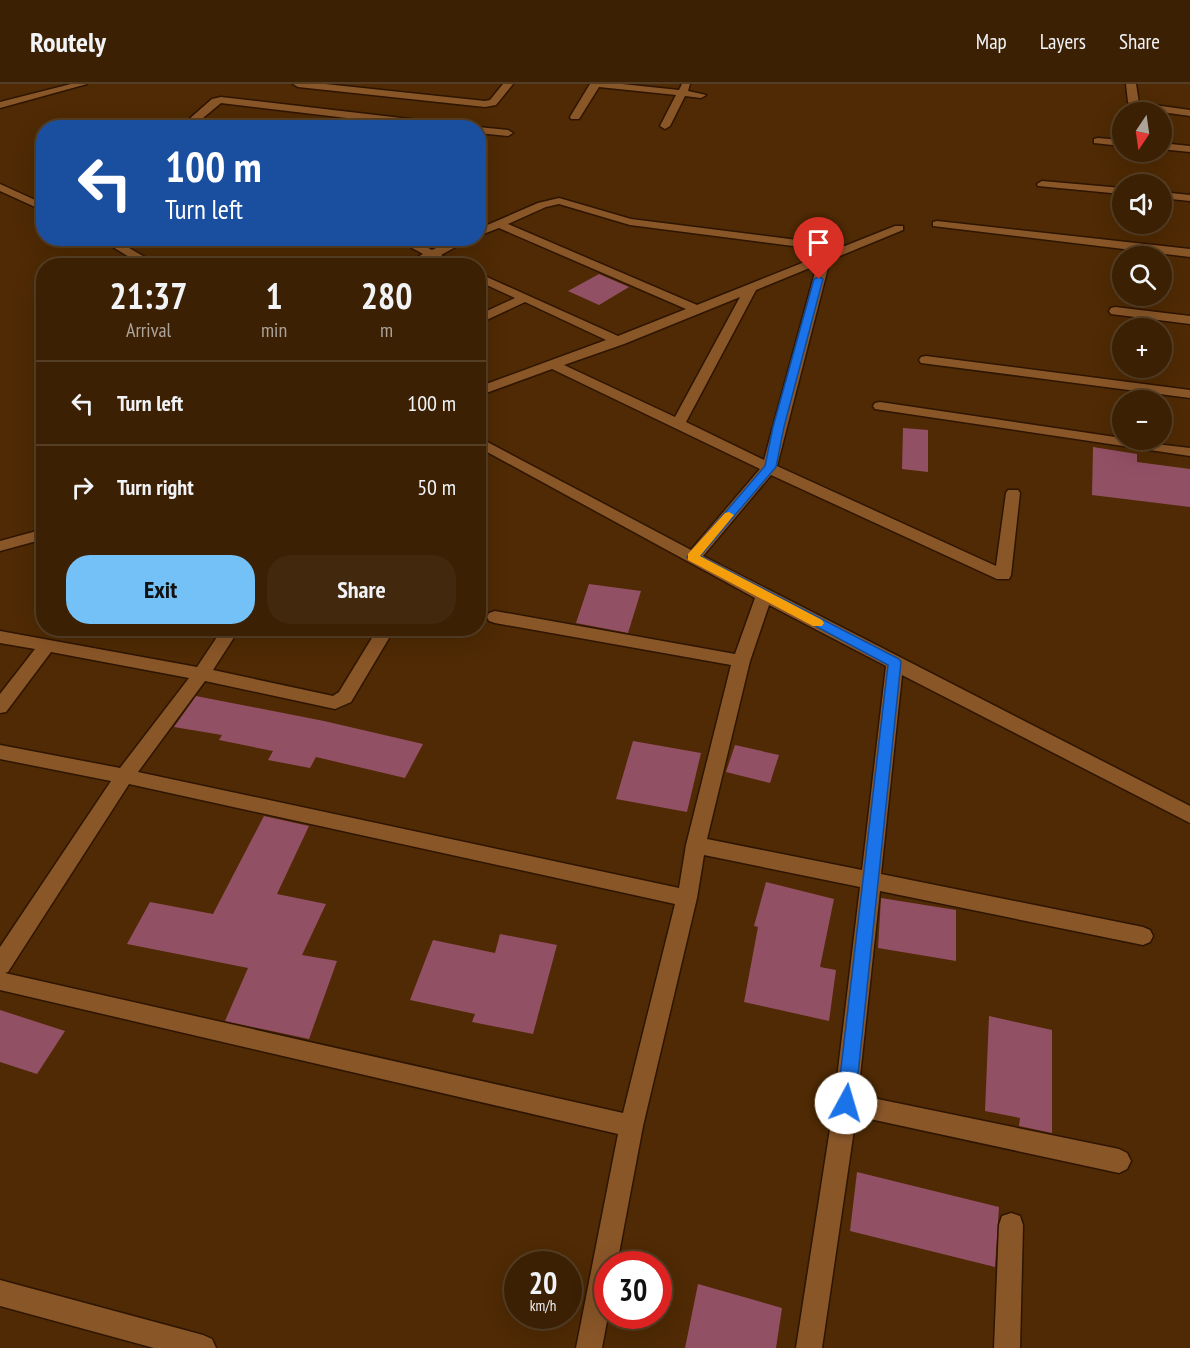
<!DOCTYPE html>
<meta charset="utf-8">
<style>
:root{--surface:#3b2003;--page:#42280d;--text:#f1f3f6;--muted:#aca39a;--line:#543e25;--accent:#73c1f6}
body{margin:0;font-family:"PT Sans Narrow",sans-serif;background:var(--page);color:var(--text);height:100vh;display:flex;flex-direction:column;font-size:22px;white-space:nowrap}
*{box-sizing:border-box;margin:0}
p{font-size:20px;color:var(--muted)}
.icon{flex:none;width:33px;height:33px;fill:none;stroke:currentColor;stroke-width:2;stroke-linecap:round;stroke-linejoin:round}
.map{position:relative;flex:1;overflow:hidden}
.side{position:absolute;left:36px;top:174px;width:450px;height:378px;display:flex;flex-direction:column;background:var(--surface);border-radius:24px;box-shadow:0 6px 24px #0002,0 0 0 2px var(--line)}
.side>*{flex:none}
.hud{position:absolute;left:36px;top:36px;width:450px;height:126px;border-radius:24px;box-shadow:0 6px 24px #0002,0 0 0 2px var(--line);background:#1a4fa0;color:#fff;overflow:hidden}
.needle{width:39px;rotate:193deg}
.buttons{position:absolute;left:1112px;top:18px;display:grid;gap:12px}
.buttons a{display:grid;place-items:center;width:60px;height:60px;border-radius:50%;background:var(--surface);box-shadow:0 6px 24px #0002,0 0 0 2px var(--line);font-size:30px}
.speed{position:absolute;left:504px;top:1167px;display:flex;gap:12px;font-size:30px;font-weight:700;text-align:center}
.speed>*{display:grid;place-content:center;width:78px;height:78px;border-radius:50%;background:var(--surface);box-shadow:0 6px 24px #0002,0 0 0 2px var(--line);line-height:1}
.speed small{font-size:15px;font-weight:400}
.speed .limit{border:9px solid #d22;background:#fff;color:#111}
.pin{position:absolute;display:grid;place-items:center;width:51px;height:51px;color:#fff;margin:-62px -26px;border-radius:50% 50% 50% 0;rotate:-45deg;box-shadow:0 0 6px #0007}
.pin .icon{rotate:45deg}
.me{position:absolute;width:66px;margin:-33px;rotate:6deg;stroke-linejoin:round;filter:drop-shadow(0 0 4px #0008)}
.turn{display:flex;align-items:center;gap:21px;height:126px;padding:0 30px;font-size:27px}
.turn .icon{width:78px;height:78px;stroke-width:2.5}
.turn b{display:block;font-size:42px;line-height:51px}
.eta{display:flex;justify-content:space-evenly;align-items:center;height:102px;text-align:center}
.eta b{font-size:36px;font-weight:700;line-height:42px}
.primary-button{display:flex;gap:12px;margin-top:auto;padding:12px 30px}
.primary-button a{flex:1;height:69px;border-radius:24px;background:var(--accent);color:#111;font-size:24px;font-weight:700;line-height:69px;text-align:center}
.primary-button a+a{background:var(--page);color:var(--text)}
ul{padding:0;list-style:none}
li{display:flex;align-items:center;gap:18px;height:84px;padding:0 30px;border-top:2px solid var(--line)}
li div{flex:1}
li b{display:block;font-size:22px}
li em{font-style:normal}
header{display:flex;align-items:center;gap:36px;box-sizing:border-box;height:84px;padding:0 30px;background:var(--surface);border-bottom:2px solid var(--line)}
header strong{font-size:28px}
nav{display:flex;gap:33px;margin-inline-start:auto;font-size:21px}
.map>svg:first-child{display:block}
</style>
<header>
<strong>Routely</strong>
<nav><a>Map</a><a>Layers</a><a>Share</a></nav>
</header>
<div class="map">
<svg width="1190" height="1264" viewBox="0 0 1190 1264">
<rect width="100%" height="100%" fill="#4f2a04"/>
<g fill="#925065">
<path d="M 599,190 L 629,203 L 599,221 L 568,207 Z"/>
<path d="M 903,344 L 928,346 L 928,388 L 902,385 Z"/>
<path d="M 1093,363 L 1137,370 L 1137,378 L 1190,385 L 1190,423 L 1092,411 Z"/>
<path d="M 589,500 L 641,507 L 628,549 L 576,539 Z"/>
<path d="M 196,612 L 324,637 L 423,660 L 405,694 L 316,673 L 310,684 L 268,676 L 273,667 L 219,656 L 222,651 L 174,643 Z"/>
<path d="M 633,657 L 701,669 L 687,728 L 616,715 Z"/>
<path d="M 735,661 L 779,671 L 770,699 L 726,688 Z"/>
<path d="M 264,732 L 309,742 L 277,810 L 326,820 L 302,871 L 337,877 L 309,955 L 225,937 L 248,884 L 127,860 L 150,818 L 213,830 Z"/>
<path d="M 766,798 L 834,815 L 820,883 L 836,886 L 829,937 L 744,918 L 758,843 L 754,842 Z"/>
<path d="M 881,814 L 956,826 L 956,877 L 878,864 Z"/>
<path d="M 500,850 L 557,861 L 533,950 L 472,938 L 475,930 L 410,916 L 433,856 L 495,869 Z"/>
<path d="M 0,926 L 65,947 L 37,990 L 0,978 Z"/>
<path d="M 989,932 L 1052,946 L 1052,1049 L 1019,1042 L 1020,1034 L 985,1027 Z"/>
<path d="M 857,1088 L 999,1123 L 995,1183 L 850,1147 Z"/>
<path d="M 698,1200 L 782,1224 L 776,1264 L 685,1264 Z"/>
</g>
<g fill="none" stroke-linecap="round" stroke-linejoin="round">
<g stroke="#2e1500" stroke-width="3">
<g id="minor">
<path d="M 71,0 L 87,0 L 0,24 L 0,18 Z"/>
<path d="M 293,0 L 325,0 L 485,17 L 490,16 L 503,0 L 513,0 L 496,21 L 485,23 L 298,3 Z"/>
<path d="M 590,0 L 622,0 L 679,6 L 682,0 L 690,0 L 688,7 L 706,11 L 701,14 L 685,12 L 670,42 L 665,45 L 660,42 L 676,11 L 599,3 L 579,35 L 571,35 L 570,33 Z"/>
<path d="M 1126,0 L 1136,0 L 1139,19 L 1190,26 L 1190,32 L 1133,24 L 1128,18 Z"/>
<path d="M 221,13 L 461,41 L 466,44 L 431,44 L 221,19 L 191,44 L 179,44 L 212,15 Z"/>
<path d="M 478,43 L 508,46 L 513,49 L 508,52 L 478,49 L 478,44 L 476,44 Z"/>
<path d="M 1098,54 L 1122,56 L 1122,62 L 1094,59 L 1094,55 Z"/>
<path d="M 1161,59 L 1190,62 L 1190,68 L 1161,65 Z"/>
<path d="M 1042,97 L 1122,104 L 1122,110 L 1038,102 L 1037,100 Z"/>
<path d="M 0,100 L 44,120 L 44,127 L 0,107 Z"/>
<path d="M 1161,108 L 1190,111 L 1190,117 L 1161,114 Z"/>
<path d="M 559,114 L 631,135 L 845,162 L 895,142 L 903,142 L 903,146 L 830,176 L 777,382 L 996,482 L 1006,409 L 1008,406 L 1018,406 L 1020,409 L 1011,491 L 1009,495 L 997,495 L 771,391 L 703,472 L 1190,722 L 1190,739 L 902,591 L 881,790 L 1143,843 L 1150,846 L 1153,852 L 1150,858 L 1143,861 L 880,807 L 858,1011 L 1119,1065 L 1127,1069 L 1131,1077 L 1127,1085 L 1119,1089 L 856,1032 L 822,1264 L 796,1264 L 834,1019 L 860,803 L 704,771 L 697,814 L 643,1042 L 617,1180 L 608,1180 L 608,1232 L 602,1264 L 576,1264 L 618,1050 L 0,906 L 0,863 L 111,697 L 0,675 L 0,661 L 120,684 L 189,594 L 51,568 L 6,628 L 0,629 L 0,610 L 35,565 L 0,559 L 0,547 L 197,583 L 223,544 L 240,544 L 213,586 L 333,612 L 339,608 L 378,544 L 395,544 L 351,618 L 335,625 L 205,597 L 138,688 L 679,804 L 686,761 L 731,581 L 495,539 L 489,537 L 487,533 L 489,529 L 495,527 L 735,570 L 755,514 L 478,363 L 478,353 L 691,466 L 760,385 L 552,285 L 478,312 L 478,303 L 606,256 L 525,218 L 478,240 L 478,231 L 515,214 L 478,197 L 478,189 L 618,252 L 686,225 L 499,144 L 478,152 L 478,145 L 538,119 ZM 559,120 L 630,141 L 832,167 L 697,221 L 508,140 L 546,123 ZM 817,181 L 764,376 L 686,338 L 756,206 ZM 740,213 L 675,333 L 564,281 L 624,260 ZM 769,521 L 886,582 L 862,786 L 707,755 L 750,577 ZM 129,700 L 675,820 L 623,1029 L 5,889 L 8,888 Z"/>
<path d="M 937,137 L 1190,165 L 1190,173 L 933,142 L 933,138 Z"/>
<path d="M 98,154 L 112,154 L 160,182 L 144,182 Z"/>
<path d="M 394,154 L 409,154 L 432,166 L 457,154 L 472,154 L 441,171 L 461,182 L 445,182 L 432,175 L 419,182 L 402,182 L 423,170 Z"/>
<path d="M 1115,223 L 1190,232 L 1190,240 L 1111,230 L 1109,227 L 1111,224 Z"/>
<path d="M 926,272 L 1190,306 L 1190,314 L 921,279 L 919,276 L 921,273 Z"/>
<path d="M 880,318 L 1122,354 L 1122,356 L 1190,364 L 1190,372 L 875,325 L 873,322 L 875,319 Z"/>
<path d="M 44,445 L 44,455 L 0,467 L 0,457 Z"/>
<path d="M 1011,1129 L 1020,1132 L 1023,1141 L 1020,1264 L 994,1264 L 999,1141 L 1002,1132 Z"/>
<path d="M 0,1196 L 203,1251 L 212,1255 L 216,1264 L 154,1264 L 0,1222 Z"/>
</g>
</g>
<use href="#minor" fill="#895628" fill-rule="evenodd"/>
</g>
<path fill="#1a73e8" stroke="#114b97" stroke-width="1.5" d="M 819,193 L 823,195 L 784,343 L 776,383 L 700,472 L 899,575 L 901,578 L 855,1019 L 853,1025 L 846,1028 L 840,1025 L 837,1019 L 888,581 L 687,473 L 765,382 L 773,343 L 814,195 Z"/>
<path fill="#f59e0b" d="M 729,428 L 734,431 L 700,472 L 822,536 L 824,539 L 822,542 L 813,542 L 688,476 L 688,470 L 725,429 Z"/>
</svg>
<div class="buttons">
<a><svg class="needle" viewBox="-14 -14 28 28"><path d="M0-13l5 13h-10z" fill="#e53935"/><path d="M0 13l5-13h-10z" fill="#aca39a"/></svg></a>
<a><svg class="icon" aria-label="sound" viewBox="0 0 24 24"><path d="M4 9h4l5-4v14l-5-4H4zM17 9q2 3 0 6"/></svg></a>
<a><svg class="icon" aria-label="search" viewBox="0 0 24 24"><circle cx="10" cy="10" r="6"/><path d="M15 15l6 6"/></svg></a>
<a>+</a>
<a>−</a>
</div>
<div class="speed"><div>20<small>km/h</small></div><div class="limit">30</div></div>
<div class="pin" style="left:819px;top:195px;background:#d93025"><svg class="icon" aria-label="arrive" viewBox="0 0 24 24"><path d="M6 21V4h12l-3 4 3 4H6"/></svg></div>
<svg class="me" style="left:846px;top:1019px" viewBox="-20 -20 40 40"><circle r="19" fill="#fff"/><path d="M0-13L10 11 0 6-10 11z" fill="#1a73e8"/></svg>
<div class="hud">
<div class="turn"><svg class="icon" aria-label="left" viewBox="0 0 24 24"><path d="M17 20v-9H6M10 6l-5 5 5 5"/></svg><div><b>100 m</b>Turn left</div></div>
</div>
<section class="side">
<div class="eta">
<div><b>21:37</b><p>Arrival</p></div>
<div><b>1</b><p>min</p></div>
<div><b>280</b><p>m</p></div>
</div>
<ul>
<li><svg class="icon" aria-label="left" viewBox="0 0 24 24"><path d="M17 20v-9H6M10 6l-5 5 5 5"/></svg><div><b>Turn left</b></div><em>100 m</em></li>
<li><svg class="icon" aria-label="right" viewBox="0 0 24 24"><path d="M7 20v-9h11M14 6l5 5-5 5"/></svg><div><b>Turn right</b></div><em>50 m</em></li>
</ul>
<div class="primary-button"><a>Exit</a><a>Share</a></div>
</section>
</div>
